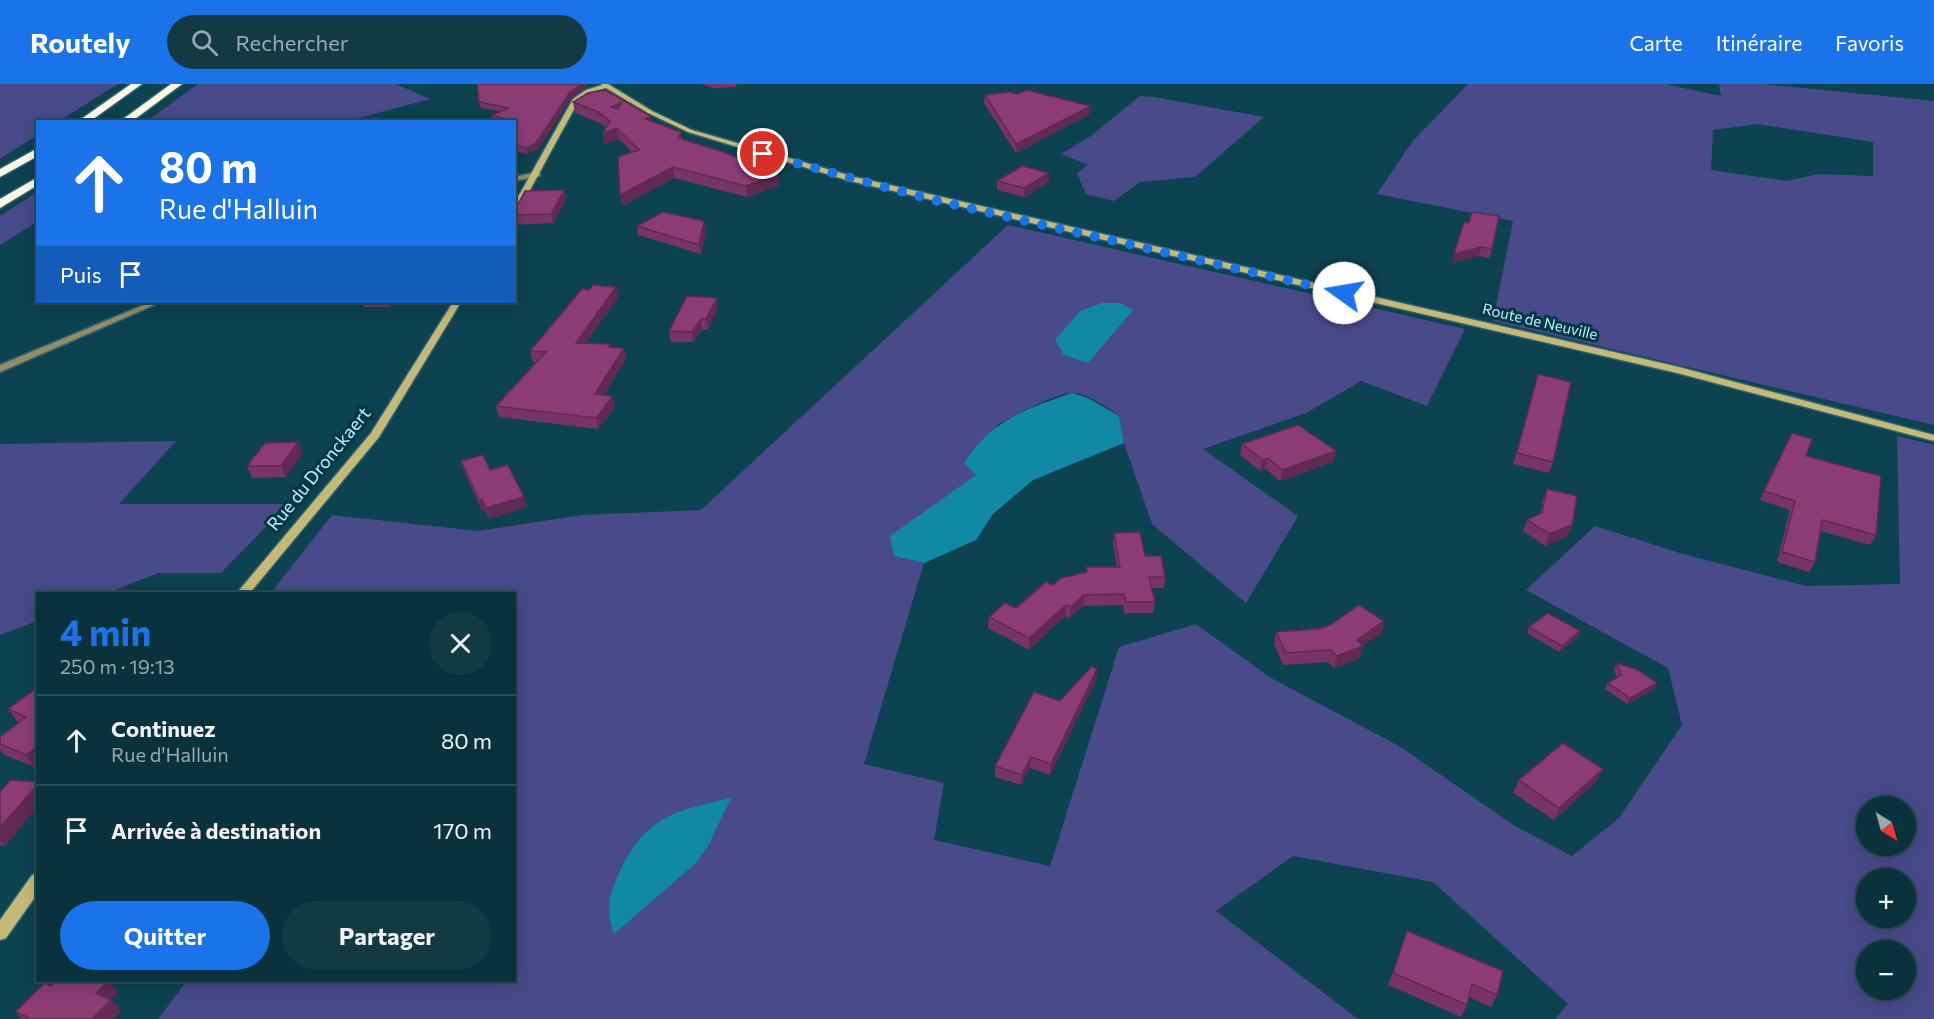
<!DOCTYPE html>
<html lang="fr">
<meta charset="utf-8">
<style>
:root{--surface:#0a323c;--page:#133a43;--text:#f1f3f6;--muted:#99aaaf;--line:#2a4d56;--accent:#1a73e8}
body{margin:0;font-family:Commissioner,sans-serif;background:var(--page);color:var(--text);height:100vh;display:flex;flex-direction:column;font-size:22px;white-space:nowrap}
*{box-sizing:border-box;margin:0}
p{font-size:20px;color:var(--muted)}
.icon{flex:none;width:33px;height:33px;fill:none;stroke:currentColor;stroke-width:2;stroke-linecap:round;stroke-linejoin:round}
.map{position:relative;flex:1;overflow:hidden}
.sheet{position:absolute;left:36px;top:508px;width:480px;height:390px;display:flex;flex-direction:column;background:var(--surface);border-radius:0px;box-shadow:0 3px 15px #0003,0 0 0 2px var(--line)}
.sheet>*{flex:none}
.guide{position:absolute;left:36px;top:36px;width:480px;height:183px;border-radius:0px;box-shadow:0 3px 15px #0003,0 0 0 2px var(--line);background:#1a73e8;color:#fff;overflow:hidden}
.needle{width:39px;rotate:143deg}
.buttons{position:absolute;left:1856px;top:712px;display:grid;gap:12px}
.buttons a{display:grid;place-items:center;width:60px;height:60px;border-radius:50%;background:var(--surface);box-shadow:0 3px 15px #0003,0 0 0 2px var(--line);font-size:30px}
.pin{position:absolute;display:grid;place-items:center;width:51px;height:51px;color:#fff;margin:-26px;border:3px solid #fff;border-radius:50%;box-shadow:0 2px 6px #0007}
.me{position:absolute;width:66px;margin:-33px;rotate:283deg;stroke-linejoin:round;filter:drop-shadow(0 0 4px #0008)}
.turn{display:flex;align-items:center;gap:21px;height:126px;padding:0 24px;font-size:27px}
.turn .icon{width:78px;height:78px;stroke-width:2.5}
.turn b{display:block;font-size:42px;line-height:51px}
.then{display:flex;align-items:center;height:57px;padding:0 24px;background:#0003;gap:12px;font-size:22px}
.round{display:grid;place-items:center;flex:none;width:63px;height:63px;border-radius:32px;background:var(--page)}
.head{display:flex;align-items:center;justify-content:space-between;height:102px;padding:0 24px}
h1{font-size:36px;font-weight:700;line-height:45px;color:var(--accent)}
.action{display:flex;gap:12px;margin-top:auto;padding:12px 24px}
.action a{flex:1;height:69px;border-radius:36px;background:var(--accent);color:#fff;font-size:24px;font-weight:700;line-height:69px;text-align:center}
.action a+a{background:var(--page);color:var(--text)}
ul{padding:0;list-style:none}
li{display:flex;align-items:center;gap:18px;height:90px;padding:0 24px;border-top:2px solid var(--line)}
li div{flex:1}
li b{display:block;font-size:22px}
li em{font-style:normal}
header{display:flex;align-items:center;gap:36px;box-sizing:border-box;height:84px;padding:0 30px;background:var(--accent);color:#fff}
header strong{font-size:28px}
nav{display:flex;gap:33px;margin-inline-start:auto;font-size:21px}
.search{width:420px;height:54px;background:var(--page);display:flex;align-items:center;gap:15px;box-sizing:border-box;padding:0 21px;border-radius:33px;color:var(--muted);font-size:22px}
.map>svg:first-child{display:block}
</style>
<header>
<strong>Routely</strong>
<div class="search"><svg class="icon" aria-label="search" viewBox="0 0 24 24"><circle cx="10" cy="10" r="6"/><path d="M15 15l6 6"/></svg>Rechercher</div>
<nav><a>Carte</a><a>Itinéraire</a><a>Favoris</a></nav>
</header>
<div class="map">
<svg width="1934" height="935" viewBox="0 0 1934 935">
<rect width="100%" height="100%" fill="#0d4250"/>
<g fill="#484a89" fill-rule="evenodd">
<path d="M 0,0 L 118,0 L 59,37 L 38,38 L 37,51 L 0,75 Z"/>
<path d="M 198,0 L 396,0 L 430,15 L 348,37 L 147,37 Z"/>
<path d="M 1468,0 L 1665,0 L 1721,12 L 1719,0 L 1762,0 L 1934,17 L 1934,341 L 1493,237 L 1513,137 L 1377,110 L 1412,58 ZM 1758,40 L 1873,58 L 1873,92 L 1818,90 L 1787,97 L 1711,86 L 1713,46 Z"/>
<path d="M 1140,12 L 1154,13 L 1264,33 L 1195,93 L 1140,98 L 1114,117 L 1086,110 L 1077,89 L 1088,81 L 1061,70 L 1092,51 Z"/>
<path d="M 37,108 L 37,138 L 0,161 L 0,132 Z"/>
<path d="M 1008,141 L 1465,245 L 1427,322 L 1361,297 L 1306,329 L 1203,365 L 1298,432 L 1246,519 L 1152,440 L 1124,359 L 1119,332 C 1106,323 1088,309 1072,309 C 1055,309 1015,332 998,340 L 976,391 L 894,472 L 924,479 L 864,680 L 944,699 L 934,756 L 1050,782 L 1119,563 L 1196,540 L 1271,594 L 1399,662 L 1515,742 L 1572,772 L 1619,734 L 1682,641 L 1668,584 L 1526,506 L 1595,442 L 1683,470 L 1806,502 L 1900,500 L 1897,352 L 1934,361 L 1934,935 L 1555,935 L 1568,920 L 1433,798 L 1293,772 L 1216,827 L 1358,935 L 158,935 L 187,897 L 514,897 L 514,510 L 270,510 L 332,431 L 478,447 L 582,431 L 701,426 ZM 1866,723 L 1905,723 L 1905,762 L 1866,762 ZM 1866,795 L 1905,795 L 1905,834 L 1866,834 ZM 1866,867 L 1905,867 L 1905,906 L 1866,906 Z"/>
<path d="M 176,357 L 119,420 L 288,420 L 221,489 L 158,489 L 105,510 L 38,510 L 37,537 L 0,551 L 0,360 Z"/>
</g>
<g fill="#1188a4">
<path d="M 1102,219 L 1120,219 L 1133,226 L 1088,279 L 1064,271 L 1055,256 L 1080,227 Z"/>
<path d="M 1072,309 L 1088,314 L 1119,332 L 1124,359 L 1033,396 L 993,430 L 976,456 L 924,479 L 894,472 L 890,452 L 976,391 L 964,379 C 992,336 1025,325 1072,309 Z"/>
<path d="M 731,714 L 708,762 L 696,779 L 614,850 C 606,823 608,813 620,787 C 646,732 675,727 731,714 Z"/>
</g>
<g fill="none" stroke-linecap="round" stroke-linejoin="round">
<g stroke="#2e616f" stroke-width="3">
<g id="minor">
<path d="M 537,88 L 540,88 L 540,92 L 514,97 L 514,93 Z"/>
<path d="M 151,218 L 161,218 L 0,288 L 0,281 Z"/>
</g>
</g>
<g stroke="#2e616f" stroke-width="3">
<g id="secondary">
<path d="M 601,0 L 608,0 L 652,27 L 692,46 L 855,93 L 1679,283 L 1934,351 L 1934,357 L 1677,289 L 850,97 L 688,48 L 648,29 L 606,4 L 590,8 L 579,16 L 518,128 L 514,130 L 514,120 L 573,15 L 586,6 L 602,1 Z"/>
<path d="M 453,218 L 461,218 L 379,353 L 249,510 L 236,510 L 371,349 Z"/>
<path d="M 38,789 L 38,809 L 6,854 L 0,856 L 0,836 L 32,791 Z"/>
</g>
</g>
<g stroke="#2e616f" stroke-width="3">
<g id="motorway">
<path d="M 131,0 L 142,0 L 89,38 L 77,38 Z"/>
<path d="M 171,0 L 182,0 L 131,38 L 119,38 Z"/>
<path d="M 38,64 L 38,72 L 0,93 L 0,85 Z"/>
<path d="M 38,93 L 38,101 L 0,124 L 0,115 Z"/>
</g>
</g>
<use href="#minor" fill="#938c64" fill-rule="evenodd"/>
<use href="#secondary" fill="#c5b977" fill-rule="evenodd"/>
<use href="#motorway" fill="#fdfae7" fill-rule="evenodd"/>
</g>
<g fill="#783464" fill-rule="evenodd">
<path d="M 701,0 L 737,0 L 736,3 L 713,4 Z"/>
<path d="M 586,4 L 571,14 L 538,65 L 527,70 L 514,67 L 514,38 L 497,38 L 493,37 L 492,31 L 500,27 L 481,24 L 479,18 Z"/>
<path d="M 605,6 L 652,38 L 681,48 L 682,55 L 779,101 L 747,113 L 674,94 L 622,122 L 632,68 L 619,55 L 604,60 L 603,49 L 606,43 L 600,39 L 575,29 L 573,18 ZM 622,18 L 619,23 L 615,21 Z"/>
<path d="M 985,11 L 1090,30 L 1016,69 L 984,19 Z"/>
<path d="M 997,97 L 1049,98 L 1024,113 L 997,106 Z"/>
<path d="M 566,115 L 553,139 L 514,141 L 514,121 Z"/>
<path d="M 1469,139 L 1492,165 L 1489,174 L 1479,172 L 1452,179 Z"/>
<path d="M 637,142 L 706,147 L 701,170 L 638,151 Z"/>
<path d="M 616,203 L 618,213 L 586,259 L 611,264 L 624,264 L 626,275 L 604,311 L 615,323 L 598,345 L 499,333 L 496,322 L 537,278 L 533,278 L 530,267 L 589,206 Z"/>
<path d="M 362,218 L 394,218 L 390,223 L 363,223 Z"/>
<path d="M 718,224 L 708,245 L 702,246 L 693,258 L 671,258 L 669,247 Z"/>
<path d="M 1538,290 L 1553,378 L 1549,389 L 1513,380 Z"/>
<path d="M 1792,349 L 1806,372 L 1876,451 L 1870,461 L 1821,447 L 1815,478 L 1809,488 L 1777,478 L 1790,426 L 1760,416 Z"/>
<path d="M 298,358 L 303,369 L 286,393 L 252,394 L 247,382 Z"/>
<path d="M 1242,360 L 1336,367 L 1333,378 L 1280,397 L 1266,385 L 1260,387 L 1240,371 Z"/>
<path d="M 461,377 L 490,386 L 527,423 L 489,435 L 485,426 L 482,427 L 464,387 Z"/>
<path d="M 1547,405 L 1568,452 L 1545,462 L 1523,447 L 1527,436 L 1540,430 L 1543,416 Z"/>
<path d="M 1114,449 L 1145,472 L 1165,493 L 1164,504 L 1152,504 L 1155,518 L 1153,529 L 1124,529 L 1123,521 L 1083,522 L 1070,534 L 1065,532 L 1029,566 L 988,544 L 989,533 L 1016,524 L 1053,501 L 1086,488 L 1086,483 L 1117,483 L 1113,459 Z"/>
<path d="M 1384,537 L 1381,549 L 1362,562 L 1360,574 L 1334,584 L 1328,578 L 1283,581 L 1274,560 L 1276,548 Z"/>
<path d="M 1529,543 L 1580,547 L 1578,553 L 1559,568 L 1527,549 Z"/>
<path d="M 1617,579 L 1654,605 L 1627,620 L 1605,605 L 1608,599 L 1617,594 L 1614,585 Z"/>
<path d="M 1097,585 L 1096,596 L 1050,691 L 1030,684 L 1021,701 L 995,693 L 995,682 L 1060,617 Z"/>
<path d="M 38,603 L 38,680 L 34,683 L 3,670 L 0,666 L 0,653 L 20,638 L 17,637 L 8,625 Z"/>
<path d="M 1519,696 L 1597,697 L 1554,736 L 1513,709 Z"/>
<path d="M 0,708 L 5,762 L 0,761 Z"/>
<path d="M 1407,847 L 1497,911 L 1491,923 L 1469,913 L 1467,921 L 1461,933 L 1388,901 Z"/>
<path d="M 51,902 L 118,909 L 111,915 L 121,927 L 113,935 L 22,935 L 15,928 Z"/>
</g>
<g fill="#612a51">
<path d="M 582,0 L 585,0 L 586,4 L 571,14 L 538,65 L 527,70 L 526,64 L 570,8 Z"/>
<path d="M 1091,22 L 1090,30 L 1016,69 L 1016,60 Z"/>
<path d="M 651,32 L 653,43 L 645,35 Z"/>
<path d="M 617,44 L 619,55 L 604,60 L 603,49 Z"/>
<path d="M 673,83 L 674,94 L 622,122 L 620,111 Z"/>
<path d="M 1049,89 L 1049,98 L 1024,113 L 1024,104 Z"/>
<path d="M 778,90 L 779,101 L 747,113 L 746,102 Z"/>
<path d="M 564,106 L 566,115 L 553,139 L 551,130 Z"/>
<path d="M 704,137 L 706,147 L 701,170 L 699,161 Z"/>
<path d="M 1481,163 L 1479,172 L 1452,179 L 1454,170 Z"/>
<path d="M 616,203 L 618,213 L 579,269 L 576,259 Z"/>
<path d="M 717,214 L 718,224 L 708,245 L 706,235 Z"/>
<path d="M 389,218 L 394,218 L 390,223 Z"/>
<path d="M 701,235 L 702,246 L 693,258 L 692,248 Z"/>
<path d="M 624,264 L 626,275 L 598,321 L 595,310 Z"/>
<path d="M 613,312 L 615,323 L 598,345 L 596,334 Z"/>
<path d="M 298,358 L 303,369 L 286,393 L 281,382 Z"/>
<path d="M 1336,367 L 1333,378 L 1280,397 L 1282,386 Z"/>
<path d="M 1268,374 L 1266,385 L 1260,387 L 1263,376 Z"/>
<path d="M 524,413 L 527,423 L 489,435 L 486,424 Z"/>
<path d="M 482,415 L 485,426 L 482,427 L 479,416 Z"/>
<path d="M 1572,441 L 1568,452 L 1545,462 L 1549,450 Z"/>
<path d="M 1084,511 L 1083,522 L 1070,534 L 1071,523 Z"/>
<path d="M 1066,521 L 1065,532 L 1029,566 L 1029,554 Z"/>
<path d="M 1384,537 L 1381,549 L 1360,564 L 1363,562 L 1360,574 L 1334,584 L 1337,572 L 1357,556 Z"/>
<path d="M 1580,547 L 1578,553 L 1559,568 L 1562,562 Z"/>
<path d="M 1097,585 L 1096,596 L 1050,691 L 1051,680 Z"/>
<path d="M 1657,599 L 1654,605 L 1627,620 L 1630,614 Z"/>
<path d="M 38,662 L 38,680 L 34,683 L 26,671 Z"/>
<path d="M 1031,673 L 1030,684 L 1021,701 L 1022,691 Z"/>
<path d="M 1603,685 L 1597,697 L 1554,736 L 1559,724 Z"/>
<path d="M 38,700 L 38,723 L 5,762 L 0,756 L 0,744 Z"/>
<path d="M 109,897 L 118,909 L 106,921 L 96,909 Z"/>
<path d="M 111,916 L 121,927 L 113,935 L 92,935 Z"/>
</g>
<g fill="#8b3c74" stroke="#612a51" stroke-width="1.5" fill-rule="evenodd">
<path d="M 477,0 L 582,0 L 570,8 L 536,59 L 526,64 L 514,61 L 514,38 L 499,38 L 506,35 L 492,31 L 509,24 L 479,18 Z"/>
<path d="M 605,6 L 651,32 L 645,35 L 681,48 L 679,54 L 723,68 L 778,90 L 746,102 L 673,83 L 620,111 L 618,73 L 639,66 L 617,44 L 603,49 L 610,37 L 598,28 L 573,18 L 588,9 ZM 622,18 L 618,25 L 611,23 Z"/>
<path d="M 1027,6 L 1091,22 L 1016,60 L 985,11 L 1009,8 L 1018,10 Z"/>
<path d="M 1022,82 L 1049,89 L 1024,104 L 997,97 Z"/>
<path d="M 564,106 L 551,130 L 514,131 L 514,121 L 518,120 L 525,107 Z"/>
<path d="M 663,128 L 704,137 L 699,161 L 637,142 Z"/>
<path d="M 1472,128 L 1499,132 L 1492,165 L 1481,163 L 1454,170 L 1464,138 L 1469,139 Z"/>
<path d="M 593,201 L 616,203 L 576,259 L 610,260 L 609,263 L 624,264 L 595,310 L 613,312 L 596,334 L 496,322 L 546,268 L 530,267 L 582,205 L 589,206 Z"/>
<path d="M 687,212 L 717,214 L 706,235 L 701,235 L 692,248 L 669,247 Z"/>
<path d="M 1538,290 L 1571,298 L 1553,378 L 1517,369 Z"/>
<path d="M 1298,341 L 1336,367 L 1282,386 L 1268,374 L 1263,376 L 1242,360 Z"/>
<path d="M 1792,349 L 1812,355 L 1806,372 L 1881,392 L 1876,451 L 1822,436 L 1815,478 L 1782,468 L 1795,417 L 1764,407 Z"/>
<path d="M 298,358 L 281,382 L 247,382 L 265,359 Z"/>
<path d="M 483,371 L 490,386 L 508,381 L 524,413 L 486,424 L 482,415 L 479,416 L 461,377 Z"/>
<path d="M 1547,405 L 1577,412 L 1572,441 L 1549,450 L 1527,436 L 1542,429 Z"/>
<path d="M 1140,448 L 1145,472 L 1161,472 L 1165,493 L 1149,493 L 1155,518 L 1126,518 L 1124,510 L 1084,511 L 1071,523 L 1066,521 L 1029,554 L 989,533 L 1005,519 L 1016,524 L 1046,498 L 1053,501 L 1061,494 L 1087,488 L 1086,483 L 1120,483 L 1114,449 Z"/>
<path d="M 122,505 L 126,510 L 111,510 Z"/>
<path d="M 1359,521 L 1384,537 L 1357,556 L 1363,562 L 1337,572 L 1331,566 L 1286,569 L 1276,548 L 1319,545 L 1330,541 Z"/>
<path d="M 1548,529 L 1580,547 L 1562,562 L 1529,543 Z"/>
<path d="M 1617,579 L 1638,586 L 1657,599 L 1630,614 L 1608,599 L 1621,591 Z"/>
<path d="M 1092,582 L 1097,585 L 1051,680 L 1031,673 L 1022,691 L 995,682 L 1034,608 L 1060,617 Z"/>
<path d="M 38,603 L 38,662 L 26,671 L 0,660 L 0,653 L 26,633 L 8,625 Z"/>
<path d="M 1563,659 L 1603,685 L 1559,724 L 1519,696 Z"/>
<path d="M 10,696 L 38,698 L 38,700 L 0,744 L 0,708 Z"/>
<path d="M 1407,847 L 1503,887 L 1497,911 L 1472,900 L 1467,921 L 1393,889 Z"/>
<path d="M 56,897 L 108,897 L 96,909 L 111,916 L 92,935 L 26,935 L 28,933 L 15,928 L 45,899 L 51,902 Z"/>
</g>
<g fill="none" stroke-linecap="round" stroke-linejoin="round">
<path stroke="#1a73e8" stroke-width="10" stroke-dasharray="0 18" d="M 763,70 L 933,116 L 1344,209"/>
</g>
<g text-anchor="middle" stroke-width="6" stroke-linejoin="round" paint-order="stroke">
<g font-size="15" fill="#c4effe" stroke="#003845">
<text transform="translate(1540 238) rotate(13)" y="5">Route de Neuville</text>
</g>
<g font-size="18" fill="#c4effe" stroke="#003845">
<text transform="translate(319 385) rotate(-51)" y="6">Rue du Dronckaert</text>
</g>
</g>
</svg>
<div class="buttons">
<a><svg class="needle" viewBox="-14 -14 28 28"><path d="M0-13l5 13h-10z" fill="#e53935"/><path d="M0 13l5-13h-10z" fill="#99aaaf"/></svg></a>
<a>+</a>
<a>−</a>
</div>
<div class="pin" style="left:763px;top:70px;background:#d93025"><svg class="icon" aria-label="arrive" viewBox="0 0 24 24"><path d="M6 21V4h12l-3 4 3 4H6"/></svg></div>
<svg class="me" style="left:1344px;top:209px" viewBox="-20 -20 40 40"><circle r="19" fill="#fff"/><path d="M0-13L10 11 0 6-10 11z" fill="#1a73e8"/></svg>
<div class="guide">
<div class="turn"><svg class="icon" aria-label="ahead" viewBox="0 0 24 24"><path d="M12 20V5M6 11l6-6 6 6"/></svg><div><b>80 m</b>Rue d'Halluin</div></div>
<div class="then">Puis<svg class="icon" aria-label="arrive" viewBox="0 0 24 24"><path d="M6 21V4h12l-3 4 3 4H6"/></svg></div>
</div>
<section class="sheet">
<div class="head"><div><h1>4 min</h1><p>250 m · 19:13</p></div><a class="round"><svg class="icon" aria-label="close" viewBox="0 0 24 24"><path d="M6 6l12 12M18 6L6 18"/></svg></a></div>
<ul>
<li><svg class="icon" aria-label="ahead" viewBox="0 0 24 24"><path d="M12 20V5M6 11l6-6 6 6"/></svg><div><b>Continuez</b><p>Rue d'Halluin</p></div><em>80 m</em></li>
<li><svg class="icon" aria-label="arrive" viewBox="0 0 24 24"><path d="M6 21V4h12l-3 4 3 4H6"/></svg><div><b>Arrivée à destination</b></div><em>170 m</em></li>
</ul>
<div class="action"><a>Quitter</a><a>Partager</a></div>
</section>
</div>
